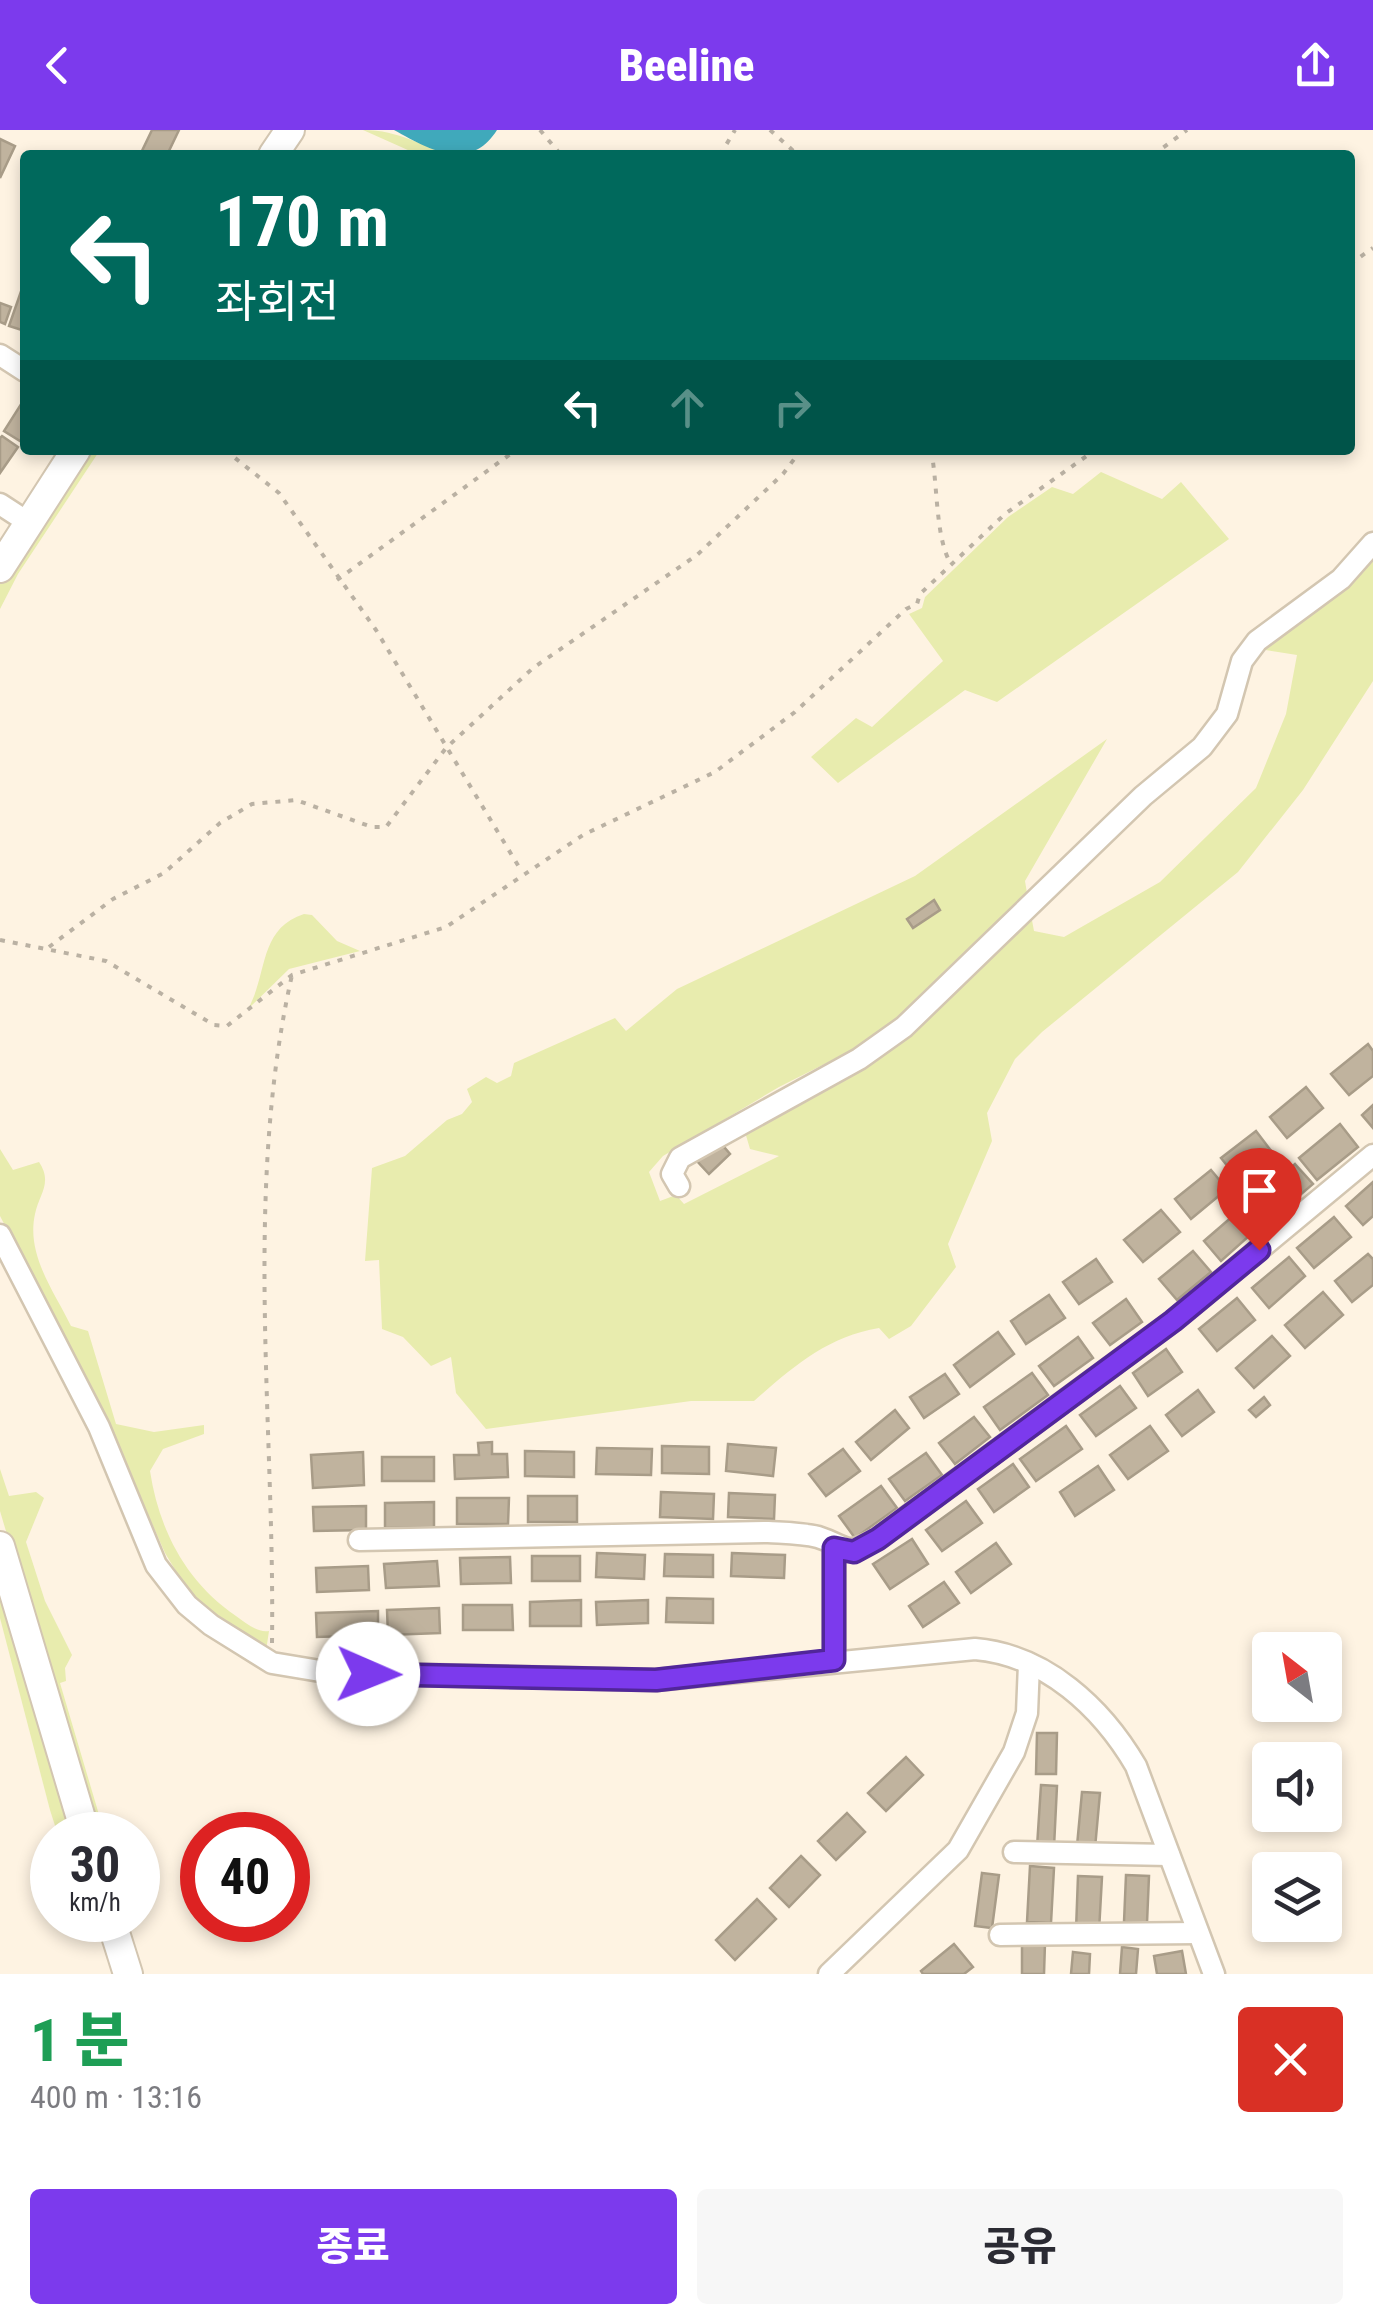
<!DOCTYPE html>
<html lang="ko">
<meta charset="utf-8">
<style>
:root{--surface:#fff;--page:#f7f7f7;--text:#2b2b33;--muted:#7c7c81;--accent:#7c3aed}
body{margin:0;font-family:"Roboto Condensed","Noto Sans KR",sans-serif;background:var(--page);color:var(--text);height:100vh;display:flex;flex-direction:column;font-size:38px;white-space:nowrap}
*{box-sizing:border-box;margin:0}
p{font-size:32px;color:var(--muted)}
.icon{flex:none;width:55px;height:55px;fill:none;stroke:currentColor;stroke-width:2;stroke-linecap:round;stroke-linejoin:round}
.map{position:relative;height:1844px;overflow:hidden}
.side{display:flex;flex-direction:column;background:var(--surface);flex:1}
.side>*{flex:none}
.guide{position:absolute;left:20px;top:20px;width:1335px;height:305px;border-radius:10px;box-shadow:0 5px 15px #0003;background:#00695c;color:#fff;overflow:hidden}
.needle{width:65px;rotate:329deg}
.buttons{position:absolute;left:1252px;top:1502px;display:grid;gap:20px}
.buttons a{display:grid;place-items:center;width:90px;height:90px;border-radius:10px;background:var(--surface);box-shadow:0 5px 15px #0003;font-size:50px}
.speed{position:absolute;left:30px;top:1682px;display:flex;gap:20px;font-size:50px;font-weight:700;text-align:center}
.speed>*{display:grid;place-content:center;width:130px;height:130px;border-radius:50%;background:var(--surface);box-shadow:0 5px 15px #0003;line-height:1}
.speed small{font-size:25px;font-weight:400}
.speed .limit{border:15px solid #d22;background:#fff;color:#111}
.pin{position:absolute;display:grid;place-items:center;width:85px;height:85px;color:#fff;margin:-102px -42px;border-radius:50% 50% 50% 0;rotate:-45deg;box-shadow:0 0 10px #0007}
.pin .icon{rotate:45deg}
.me{position:absolute;width:110px;margin:-55px;rotate:91deg;stroke-linejoin:round;filter:drop-shadow(0 0 8px #0008)}
.turn{display:flex;align-items:center;gap:35px;height:210px;padding:0 30px;font-size:45px}
.turn .icon{width:130px;height:130px;stroke-width:2.5}
.turn b{display:block;font-size:70px;line-height:85px}
.lanes{display:flex;align-items:center;height:95px;padding:0 30px;background:#0003;justify-content:center;gap:50px;direction:ltr}
.lanes .off{opacity:.35}
.round{display:grid;place-items:center;flex:none;width:105px;height:105px;border-radius:10px;background:var(--page)}
.head{display:flex;align-items:center;justify-content:space-between;height:170px;padding:0 30px}
h1{font-size:60px;font-weight:800;line-height:75px;color:#1e9e55}
.button{display:flex;gap:20px;margin-top:auto;padding:20px 30px}
.button a{flex:1;height:115px;border-radius:10px;background:var(--accent);color:#fff;font-size:40px;font-weight:800;line-height:115px;text-align:center}
.button a+a{background:var(--page);color:var(--text)}
header{display:flex;justify-content:space-between;align-items:center;height:130px;padding:0 30px;background:var(--accent);color:#fff;font-size:45px;font-weight:800}
.map>svg:first-child{display:block}
</style>
<header><svg class="icon" aria-label="back" viewBox="0 0 24 24"><path d="M15 5l-7 7 7 7"/></svg>Beeline<svg class="icon" aria-label="share" viewBox="0 0 24 24"><path d="M12 15V3M7 8l5-5 5 5M5 13v7h14v-7"/></svg></header>
<div class="map">
<svg width="1373" height="1844" viewBox="0 0 1373 1844">
<rect width="100%" height="100%" fill="#fef3e2"/>
<g fill="#e8ecae">
<path d="M 363,0 C 400,0 421,17 456,25 L 419,25 Z"/>
<path d="M 86,320 L 100,320 L 18,444 L 0,479 L 0,448 Z"/>
<path d="M 1101,342 L 1162,369 L 1181,352 L 1229,409 L 997,572 L 965,560 L 838,653 L 811,627 L 856,588 L 872,597 L 943,531 L 909,484 L 922,478 L 925,467 L 1008,387 L 1052,357 L 1073,364 Z"/>
<path d="M 1373,422 L 1373,551 L 1303,660 L 1238,742 L 1042,902 L 1015,929 L 987,983 L 992,1011 L 948,1114 L 956,1137 L 911,1196 L 889,1209 L 879,1198 C 826,1207 793,1237 754,1271 L 691,1271 L 486,1299 L 456,1263 L 451,1227 L 431,1236 L 403,1207 L 382,1199 L 379,1130 L 365,1131 L 372,1038 L 405,1026 L 447,990 L 462,984 L 472,972 L 467,959 L 486,947 L 497,953 L 511,946 L 514,933 L 615,888 L 626,901 L 677,859 L 915,746 L 1107,609 L 1025,751 L 1028,769 L 882,905 L 779,957 L 663,1026 L 649,1042 L 660,1071 L 676,1065 L 684,1074 L 779,1026 L 750,1019 L 745,1002 L 859,940 L 1031,785 L 1034,801 L 1064,807 L 1160,752 L 1256,658 L 1286,584 L 1297,525 L 1259,519 Z"/>
<path d="M 304,784 L 312,785 L 337,811 L 360,821 L 289,839 L 248,879 C 268,844 258,799 304,784 Z"/>
<path d="M 0,1019 L 13,1040 L 39,1032 C 53,1053 39,1064 35,1084 C 26,1125 54,1161 71,1196 L 88,1201 L 116,1294 L 154,1302 L 204,1295 L 204,1304 L 163,1319 L 150,1341 C 159,1400 186,1452 236,1486 C 246,1493 257,1503 269,1501 L 266,1521 L 249,1513 L 191,1466 L 165,1423 L 106,1289 L 0,1086 Z"/>
<path d="M 0,1339 L 9,1366 L 36,1362 L 44,1368 L 26,1412 L 45,1471 L 72,1525 L 65,1538 L 66,1551 L 60,1553 L 105,1705 L 96,1705 L 0,1381 Z"/>
<path d="M 0,1443 L 78,1705 L 58,1705 L 50,1680 L 0,1488 Z"/>
</g>
<path fill="#40a9bb" d="M 394,0 L 497,0 C 470,43 428,19 394,0 Z"/>
<g fill="#c0b39e" stroke="#a89c88" stroke-width="2.5">
<path d="M 152,0 L 179,0 L 167,25 L 140,25 Z"/>
<path d="M 0,9 L 15,16 L 0,48 Z"/>
<path d="M 25,150 L 25,201 L 9,196 Z"/>
<path d="M 0,173 L 11,177 L 5,194 L 0,192 Z"/>
<path d="M 25,268 L 25,303 L 20,311 L 4,301 Z"/>
<path d="M 2,306 L 18,317 L 0,343 L 0,308 Z"/>
<path d="M 934,770 L 940,780 L 913,798 L 907,789 Z"/>
<path d="M 1368,914 L 1373,921 L 1373,946 L 1349,965 L 1331,944 Z"/>
<path d="M 1306,957 L 1323,978 L 1287,1008 L 1270,987 Z"/>
<path d="M 1373,975 L 1373,998 L 1362,985 Z"/>
<path d="M 1340,994 L 1358,1017 L 1317,1050 L 1299,1028 Z"/>
<path d="M 1256,1001 L 1272,1022 L 1237,1048 L 1221,1028 Z"/>
<path d="M 719,1011 L 730,1024 L 709,1044 L 697,1031 Z"/>
<path d="M 1295,1034 L 1313,1054 L 1272,1089 L 1255,1069 Z"/>
<path d="M 1211,1040 L 1227,1059 L 1191,1089 L 1175,1069 Z"/>
<path d="M 1373,1052 L 1373,1086 L 1363,1095 L 1346,1076 Z"/>
<path d="M 1241,1079 L 1258,1098 L 1221,1131 L 1204,1111 Z"/>
<path d="M 1161,1080 L 1180,1102 L 1143,1132 L 1124,1110 Z"/>
<path d="M 1334,1087 L 1351,1107 L 1314,1138 L 1297,1118 Z"/>
<path d="M 1193,1121 L 1211,1142 L 1177,1170 L 1159,1149 Z"/>
<path d="M 1368,1124 L 1373,1129 L 1373,1155 L 1352,1172 L 1335,1151 Z"/>
<path d="M 1289,1127 L 1305,1146 L 1269,1178 L 1252,1158 Z"/>
<path d="M 1096,1129 L 1112,1152 L 1079,1174 L 1063,1152 Z"/>
<path d="M 1323,1162 L 1343,1185 L 1305,1218 L 1285,1195 Z"/>
<path d="M 1049,1165 L 1065,1188 L 1026,1214 L 1011,1191 Z"/>
<path d="M 1237,1168 L 1255,1190 L 1217,1221 L 1199,1199 Z"/>
<path d="M 1126,1169 L 1142,1192 L 1110,1215 L 1093,1193 Z"/>
<path d="M 998,1202 L 1014,1224 L 970,1257 L 954,1235 Z"/>
<path d="M 1272,1206 L 1290,1226 L 1254,1258 L 1236,1238 Z"/>
<path d="M 1078,1207 L 1093,1228 L 1054,1256 L 1039,1236 Z"/>
<path d="M 1166,1219 L 1182,1242 L 1148,1266 L 1133,1243 Z"/>
<path d="M 1032,1243 L 1048,1265 L 1000,1300 L 984,1277 Z"/>
<path d="M 945,1244 L 959,1264 L 924,1288 L 910,1267 Z"/>
<path d="M 1120,1256 L 1136,1278 L 1096,1306 L 1080,1285 Z"/>
<path d="M 1198,1260 L 1214,1282 L 1182,1306 L 1166,1285 Z"/>
<path d="M 1264,1267 L 1270,1275 L 1256,1287 L 1249,1280 Z"/>
<path d="M 895,1280 L 909,1298 L 871,1330 L 856,1312 Z"/>
<path d="M 974,1287 L 990,1307 L 955,1334 L 939,1313 Z"/>
<path d="M 1066,1296 L 1082,1319 L 1036,1351 L 1020,1329 Z"/>
<path d="M 1150,1296 L 1168,1321 L 1128,1349 L 1110,1325 Z"/>
<path d="M 492,1312 L 492,1324 L 507,1324 L 508,1347 L 455,1349 L 454,1325 L 479,1325 L 478,1313 Z"/>
<path d="M 728,1314 L 776,1318 L 773,1346 L 726,1341 Z"/>
<path d="M 662,1316 L 709,1317 L 709,1344 L 662,1343 Z"/>
<path d="M 597,1318 L 652,1319 L 651,1345 L 596,1344 Z"/>
<path d="M 843,1319 L 860,1341 L 826,1366 L 809,1344 Z"/>
<path d="M 525,1321 L 574,1322 L 574,1347 L 525,1346 Z"/>
<path d="M 363,1322 L 364,1355 L 313,1358 L 311,1325 Z"/>
<path d="M 926,1323 L 942,1345 L 905,1371 L 889,1349 Z"/>
<rect x="382" y="1327" width="52" height="24"/>
<path d="M 1013,1334 L 1029,1357 L 994,1382 L 978,1359 Z"/>
<path d="M 1098,1336 L 1114,1360 L 1075,1386 L 1060,1362 Z"/>
<path d="M 881,1356 L 897,1378 L 855,1408 L 839,1386 Z"/>
<path d="M 661,1362 L 714,1364 L 713,1389 L 660,1387 Z"/>
<path d="M 729,1363 L 775,1365 L 774,1389 L 728,1387 Z"/>
<rect x="528" y="1366" width="49" height="26"/>
<path d="M 457,1368 L 509,1368 L 508,1394 L 457,1394 Z"/>
<path d="M 966,1371 L 982,1393 L 942,1421 L 926,1400 Z"/>
<path d="M 434,1372 L 434,1397 L 385,1398 L 385,1373 Z"/>
<path d="M 366,1376 L 366,1400 L 314,1401 L 313,1377 Z"/>
<path d="M 912,1409 L 928,1434 L 890,1459 L 873,1434 Z"/>
<path d="M 996,1413 L 1011,1434 L 971,1463 L 956,1442 Z"/>
<path d="M 597,1423 L 645,1425 L 644,1449 L 596,1447 Z"/>
<path d="M 732,1423 L 785,1425 L 784,1448 L 731,1446 Z"/>
<path d="M 665,1424 L 713,1425 L 713,1447 L 664,1446 Z"/>
<rect x="532" y="1426" width="48" height="25"/>
<path d="M 510,1427 L 511,1453 L 461,1454 L 460,1428 Z"/>
<path d="M 437,1431 L 439,1456 L 386,1458 L 384,1434 Z"/>
<path d="M 368,1436 L 369,1460 L 317,1462 L 316,1438 Z"/>
<path d="M 944,1452 L 959,1473 L 923,1497 L 909,1476 Z"/>
<path d="M 667,1468 L 713,1469 L 713,1493 L 666,1492 Z"/>
<path d="M 581,1470 L 581,1496 L 530,1496 L 530,1472 Z"/>
<path d="M 648,1470 L 648,1493 L 597,1495 L 596,1472 Z"/>
<path d="M 463,1475 L 512,1475 L 513,1500 L 463,1500 Z"/>
<path d="M 439,1478 L 440,1503 L 388,1505 L 387,1480 Z"/>
<path d="M 378,1481 L 378,1505 L 317,1507 L 316,1483 Z"/>
<path d="M 1037,1603 L 1057,1603 L 1056,1644 L 1036,1644 Z"/>
<path d="M 906,1627 L 923,1645 L 886,1681 L 868,1663 Z"/>
<path d="M 1041,1655 L 1057,1656 L 1054,1717 L 1037,1717 Z"/>
<path d="M 1082,1662 L 1100,1663 L 1095,1718 L 1077,1716 Z"/>
<path d="M 847,1683 L 865,1702 L 836,1730 L 818,1711 Z"/>
<path d="M 801,1726 L 820,1745 L 789,1777 L 770,1758 Z"/>
<path d="M 1030,1736 L 1054,1738 L 1051,1793 L 1027,1792 Z"/>
<path d="M 982,1743 L 999,1745 L 992,1798 L 975,1796 Z"/>
<path d="M 1126,1745 L 1149,1746 L 1147,1793 L 1124,1792 Z"/>
<path d="M 1078,1746 L 1102,1747 L 1099,1801 L 1076,1800 Z"/>
<path d="M 757,1769 L 776,1789 L 735,1830 L 716,1810 Z"/>
<path d="M 1022,1812 L 1045,1813 L 1044,1844 L 1022,1844 Z"/>
<path d="M 954,1814 L 973,1837 L 964,1844 L 923,1844 L 921,1841 Z"/>
<path d="M 1122,1817 L 1138,1819 L 1136,1844 L 1120,1844 Z"/>
<path d="M 1182,1821 L 1186,1844 L 1157,1844 L 1154,1826 Z"/>
<path d="M 1073,1822 L 1090,1824 L 1089,1844 L 1071,1844 Z"/>
</g>
<g fill="none" stroke-linecap="round" stroke-linejoin="round">
<g stroke="#d3c6b1" stroke-width="25">
<g id="minor">
<path d="M 0,225 L 25,241"/>
<path d="M 0,374 L 29,393"/>
<path d="M 679,1056 L 672,1044 L 680,1028 L 859,929 L 904,897 L 1143,666 L 1202,617 L 1227,584 L 1242,531 L 1257,511 L 1341,449 L 1373,413"/>
<path d="M 0,1105 L 99,1297 L 156,1435 L 187,1475 L 211,1495 L 272,1533 L 332,1543 L 656,1550 L 975,1519 C 1046,1525 1102,1578 1136,1636 L 1214,1844"/>
<path d="M 359,1410 L 768,1402 C 784,1403 802,1403 818,1407 C 849,1417 843,1427 877,1409 L 1173,1191 L 1373,1025"/>
<path d="M 834,1529 L 834,1418"/>
<path d="M 1014,1722 L 1169,1725"/>
<path d="M 1000,1805 L 1198,1803"/>
<path d="M 829,1844 L 958,1720 L 1014,1622 L 1027,1583 L 1029,1534"/>
</g>
</g>
<g stroke="#d3c6b1" stroke-width="32">
<g id="major">
<path d="M 273,25 L 290,0"/>
<path d="M 0,438 L 76,320"/>
<path d="M 0,1416 L 86,1705"/>
<path d="M 111,1790 L 128,1844"/>
</g>
</g>
<g stroke="#bab1a3" stroke-width="4" stroke-dasharray="5 8" stroke-linecap="butt">
<path d="M 540,0 L 561,25"/>
<path d="M 770,0 L 798,25"/>
<path d="M 720,25 L 735,0"/>
<path d="M 1153,25 L 1187,0"/>
<path d="M 1350,134 L 1373,118"/>
<path d="M 225,320 L 279,363 L 376,500 L 522,742"/>
<path d="M 931,320 C 938,354 935,408 951,434"/>
<path d="M 337,450 L 516,320"/>
<path d="M 0,810 L 106,831 L 214,895 L 227,896 L 292,845 L 446,797 L 583,705 L 715,642 L 795,582 L 906,479 L 917,474 L 920,464 L 1005,384 L 1095,320"/>
<path d="M 49,817 L 113,769 L 164,743 L 220,693 L 252,674 L 296,670 L 372,697 L 386,697 L 446,618 L 533,538 L 697,425 L 783,344 L 801,320"/>
<path d="M 272,1513 C 275,1293 243,1061 292,845"/>
</g>
<use href="#minor" stroke="#fff" stroke-width="20"/>
<use href="#major" stroke="#fff" stroke-width="28"/>
</g>
<g fill="none" stroke-linecap="round" stroke-linejoin="round">
<g stroke="#51269a" stroke-width="25">
<path id="route" d="M 368,1544 L 656,1550 L 834,1530 L 834,1418 L 854,1422 L 878,1409 L 1173,1191 L 1259,1120"/>
</g>
<use href="#route" stroke="#7c3aed" stroke-width="18"/>
</g>
</svg>
<div class="buttons">
<a><svg class="needle" viewBox="-14 -14 28 28"><path d="M0-13l5 13h-10z" fill="#e53935"/><path d="M0 13l5-13h-10z" fill="#7c7c81"/></svg></a>
<a><svg class="icon" aria-label="sound" viewBox="0 0 24 24"><path d="M4 9h4l5-4v14l-5-4H4zM17 9q2 3 0 6"/></svg></a>
<a><svg class="icon" aria-label="layers" viewBox="0 0 24 24"><path d="M12 4l9 5-9 5-9-5zM3 14l9 5 9-5"/></svg></a>
</div>
<div class="speed"><div>30<small>km/h</small></div><div class="limit">40</div></div>
<div class="pin" style="left:1259px;top:1120px;background:#d93025"><svg class="icon" aria-label="arrive" viewBox="0 0 24 24"><path d="M6 21V4h12l-3 4 3 4H6"/></svg></div>
<svg class="me" style="left:368px;top:1544px" viewBox="-20 -20 40 40"><circle r="19" fill="#fff"/><path d="M0-13L10 11 0 6-10 11z" fill="#7c3aed"/></svg>
<div class="guide">
<div class="turn"><svg class="icon" aria-label="left" viewBox="0 0 24 24"><path d="M17 20v-9H6M10 6l-5 5 5 5"/></svg><div><b>170 m</b>좌회전</div></div>
<div class="lanes"><svg class="icon" aria-label="left" viewBox="0 0 24 24"><path d="M17 20v-9H6M10 6l-5 5 5 5"/></svg><svg class="icon off" aria-label="ahead" viewBox="0 0 24 24"><path d="M12 20V5M6 11l6-6 6 6"/></svg><svg class="icon off" aria-label="right" viewBox="0 0 24 24"><path d="M7 20v-9h11M14 6l5 5-5 5"/></svg></div>
</div>
</div>
<section class="side">
<div class="head"><div><h1>1 분</h1><p>400 m · 13:16</p></div><a class="round" style="background:#d93025;color:#fff"><svg class="icon" aria-label="close" viewBox="0 0 24 24"><path d="M6 6l12 12M18 6L6 18"/></svg></a></div>
<div class="button"><a>종료</a><a>공유</a></div>
</section>
